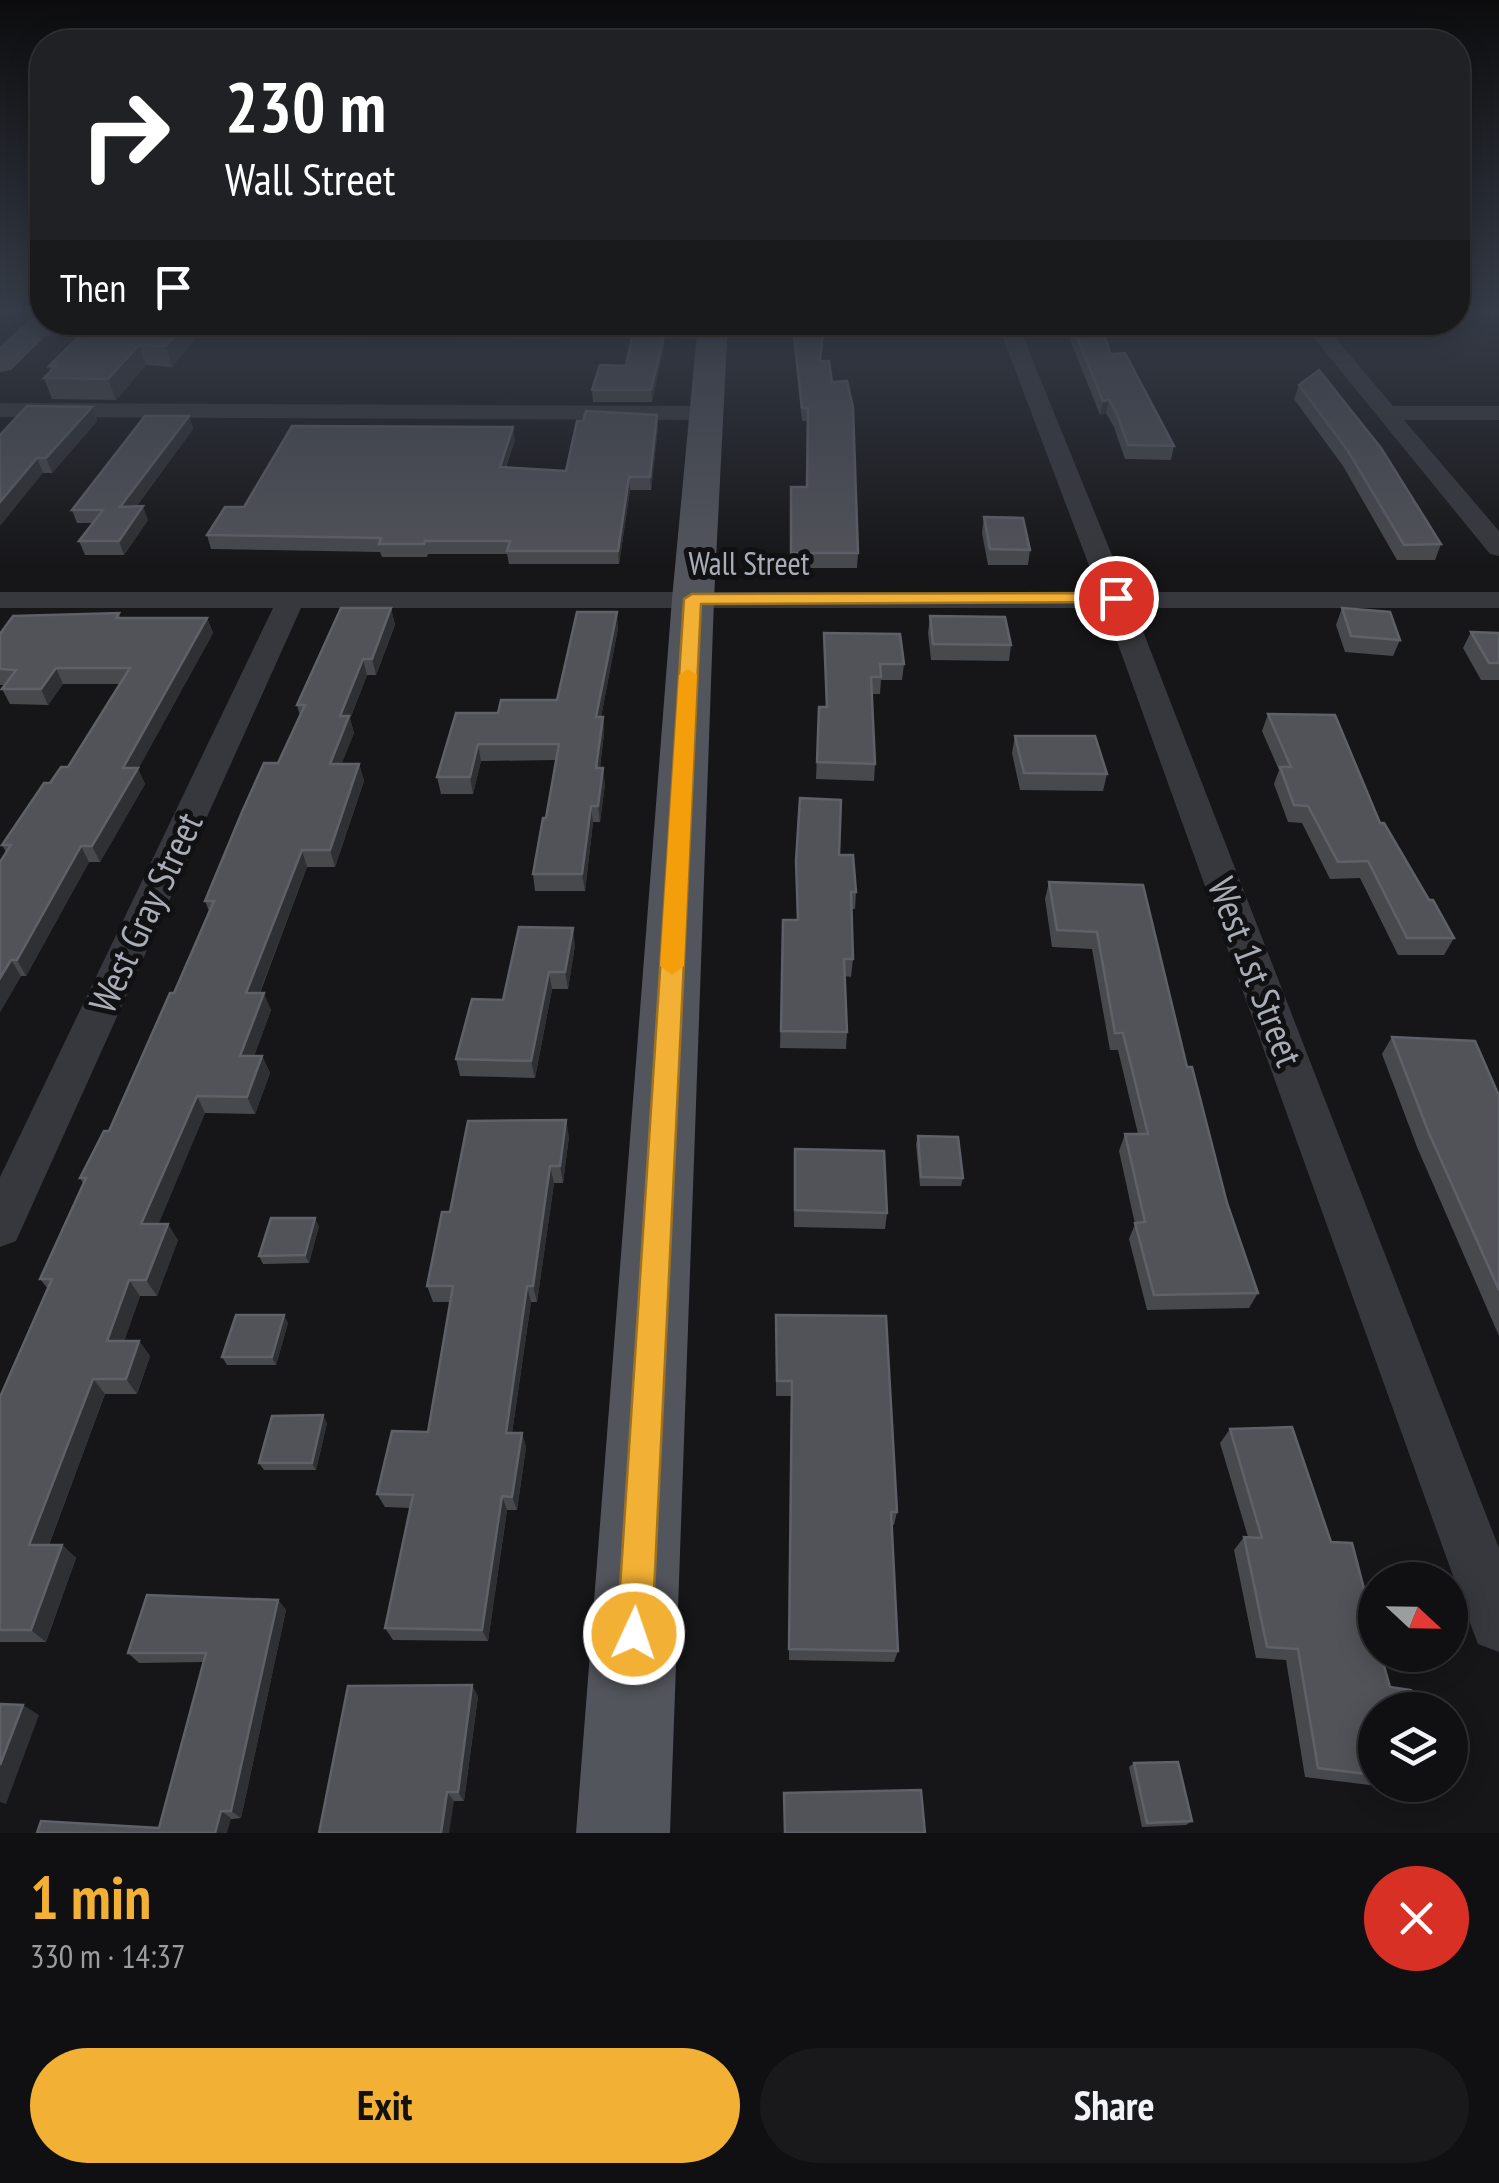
<!DOCTYPE html>
<meta charset="utf-8">
<style>
:root{--surface:#101012;--page:#19191b;--text:#f1f3f6;--muted:#9c9d9f;--line:#303032;--accent:#f2b134}
body{margin:0;font-family:"PT Sans Narrow",sans-serif;background:var(--page);color:var(--text);height:100vh;display:flex;flex-direction:column;font-size:38px;white-space:nowrap}
*{box-sizing:border-box;margin:0}
p{font-size:32px;color:var(--muted)}
.icon{flex:none;width:55px;height:55px;fill:none;stroke:currentColor;stroke-width:2;stroke-linecap:round;stroke-linejoin:round}
.map{position:relative;height:1833px;overflow:hidden}
.details{display:flex;flex-direction:column;background:var(--surface);flex:1}
.details>*{flex:none}
.guide{position:absolute;left:30px;top:30px;width:1440px;height:305px;border-radius:40px;box-shadow:0 5px 25px #0003,0 0 0 2px var(--line);background:#202124;color:#fff;overflow:hidden}
.needle{width:65px;rotate:112deg}
.tools{position:absolute;left:1358px;top:1562px;display:grid;gap:20px}
.tools a{display:grid;place-items:center;width:110px;height:110px;border-radius:50%;background:var(--surface);box-shadow:0 5px 25px #0003,0 0 0 2px var(--line);font-size:50px}
.pin{position:absolute;display:grid;place-items:center;width:85px;height:85px;color:#fff;margin:-42px;border:5px solid #fff;border-radius:50%;box-shadow:0 2px 10px #0007}
.me{position:absolute;width:110px;margin:-55px;rotate:3deg;stroke-linejoin:round;filter:drop-shadow(0 0 8px #0008)}
.turn{display:flex;align-items:center;gap:35px;height:210px;padding:0 30px;font-size:45px}
.turn .icon{width:130px;height:130px;stroke-width:2.5}
.turn b{display:block;font-size:70px;line-height:85px}
.then{display:flex;align-items:center;height:95px;padding:0 30px;background:#0003;gap:20px;font-size:38px}
.round{display:grid;place-items:center;flex:none;width:105px;height:105px;border-radius:52px;background:var(--page)}
.overview{display:flex;align-items:center;justify-content:space-between;height:170px;padding:0 30px}
h1{font-size:60px;font-weight:700;line-height:75px;color:var(--accent)}
.action{display:flex;gap:20px;margin-top:auto;padding:20px 30px}
.action a{flex:1;height:115px;border-radius:60px;background:var(--accent);color:#111;font-size:40px;font-weight:700;line-height:115px;text-align:center}
.action a+a{background:var(--page);color:var(--text)}
.map>svg:first-child{display:block}
</style>
<div class="map">
<svg width="1499" height="1833" viewBox="0 0 1499 1833">
<rect width="100%" height="100%" fill="#161618"/>
<g fill="none" stroke-linecap="round" stroke-linejoin="round">
<g fill="#37383d" fill-rule="evenodd">
<path d="M 997,322 L 1017,322 L 1127,592 L 1499,592 L 1499,608 L 1134,608 L 1499,1548 L 1499,1652 L 1478,1644 L 1470,1623 L 1105,608 L 301,608 L 16,1241 L 0,1247 L 0,1177 L 273,608 L 0,608 L 0,592 L 1099,592 Z"/>
<path d="M 1301,322 L 1322,322 L 1393,406 L 1499,406 L 1499,420 L 1404,420 L 1499,531 L 1499,556 L 1490,554 Z"/>
<path d="M 34,326 L 713,327 L 723,333 L 713,339 L 27,336 L 27,328 Z"/>
<path d="M 0,403 L 706,406 L 717,413 L 706,420 L 0,417 Z"/>
</g>
<g fill="#53555c" fill-rule="evenodd">
<path d="M 42,314 L 42,322 L 58,322 L 54,328 L 11,370 L 0,372 L 0,346 L 34,316 Z"/>
<path d="M 698,322 L 728,322 L 714,599 L 670,1833 L 576,1833 L 672,599 Z"/>
</g>
</g>
<g fill="#47494d">
<path d="M 97,322 L 194,340 L 172,367 L 146,365 L 116,400 L 52,399 L 44,378 L 51,371 L 49,366 Z"/>
<path d="M 1063,322 L 1101,322 L 1110,354 L 1174,446 L 1171,460 L 1125,459 L 1114,427 L 1106,413 L 1100,415 Z"/>
<path d="M 794,335 L 821,361 L 858,553 L 857,568 L 791,568 L 791,487 L 807,487 L 807,421 L 802,421 L 794,348 Z"/>
<path d="M 664,336 L 664,347 L 652,402 L 593,402 L 592,390 Z"/>
<path d="M 1299,385 L 1441,544 L 1435,560 L 1397,560 L 1343,466 L 1294,399 Z"/>
<path d="M 92,407 L 97,421 L 52,473 L 43,473 L 0,435 Z"/>
<path d="M 657,415 L 658,427 L 651,490 L 630,490 L 619,564 L 509,564 L 507,554 L 428,554 L 427,557 L 382,557 L 380,552 L 211,549 L 207,535 L 244,507 L 515,440 L 506,467 L 566,471 Z"/>
<path d="M 189,416 L 193,429 L 136,507 L 148,520 L 124,555 L 85,555 L 79,541 L 93,523 L 77,523 L 72,510 Z"/>
<path d="M 984,517 L 1030,550 L 1028,565 L 988,565 L 982,533 Z"/>
<path d="M 391,608 L 395,625 L 376,675 L 367,675 L 350,719 L 354,733 L 341,764 L 359,764 L 364,781 L 335,867 L 307,867 L 260,993 L 271,1010 L 254,1056 L 262,1056 L 270,1073 L 255,1114 L 205,1113 L 158,1224 L 178,1240 L 157,1296 L 140,1296 L 124,1341 L 139,1341 L 150,1356 L 137,1394 L 105,1394 L 49,1545 L 62,1545 L 76,1558 L 46,1642 L 0,1642 L 0,1397 L 48,1289 L 40,1279 L 83,1183 L 80,1178 L 109,1131 L 174,993 L 209,911 L 205,901 L 278,763 L 300,716 L 297,705 Z"/>
<path d="M 1342,608 L 1400,640 L 1393,656 L 1345,652 L 1336,625 Z"/>
<path d="M 119,613 L 120,618 L 207,618 L 213,633 L 138,769 L 145,784 L 100,862 L 89,862 L 26,976 L 21,976 L 0,1012 L 6,852 L 2,845 L 50,783 L 68,767 L 120,684 L 63,684 L 48,705 L 10,704 L 2,689 L 5,685 L 0,685 L 0,634 Z"/>
<path d="M 930,616 L 1011,645 L 1009,661 L 931,660 L 928,633 Z"/>
<path d="M 618,628 L 601,717 L 603,717 L 604,733 L 600,768 L 605,784 L 600,822 L 593,822 L 585,891 L 535,891 L 533,874 L 546,818 L 556,760 L 481,761 L 473,794 L 441,794 L 437,777 L 498,713 L 557,700 Z"/>
<path d="M 1471,632 L 1499,633 L 1499,680 L 1481,680 L 1463,648 Z"/>
<path d="M 824,633 L 904,664 L 902,680 L 881,680 L 880,694 L 872,694 L 875,764 L 874,781 L 816,779 L 819,707 L 826,707 Z"/>
<path d="M 1268,714 L 1380,823 L 1454,938 L 1444,955 L 1398,955 L 1360,878 L 1330,879 L 1302,823 L 1288,822 L 1274,784 L 1279,770 L 1262,731 Z"/>
<path d="M 1015,736 L 1107,774 L 1103,791 L 1020,790 L 1012,753 Z"/>
<path d="M 839,855 L 856,892 L 855,909 L 852,909 L 853,959 L 851,977 L 844,976 L 847,1032 L 846,1049 L 780,1048 L 783,920 L 797,920 L 796,861 Z"/>
<path d="M 1049,882 L 1143,885 L 1187,1067 L 1227,1203 L 1258,1293 L 1249,1308 L 1147,1310 L 1129,1239 L 1135,1224 L 1119,1151 L 1125,1134 L 1138,1134 L 1118,1050 L 1110,1050 L 1092,949 L 1052,947 L 1045,899 Z"/>
<path d="M 575,945 L 568,989 L 552,989 L 535,1078 L 460,1076 L 456,1059 L 503,1000 Z"/>
<path d="M 1392,1037 L 1499,1096 L 1499,1336 L 1417,1147 L 1382,1054 Z"/>
<path d="M 569,1136 L 563,1183 L 554,1183 L 537,1302 L 531,1302 L 512,1433 L 522,1433 L 526,1447 L 517,1510 L 507,1510 L 488,1641 L 393,1640 L 385,1628 L 411,1508 L 385,1507 L 377,1494 L 428,1432 L 451,1302 L 433,1302 L 427,1286 L 450,1212 Z"/>
<path d="M 918,1136 L 963,1178 L 961,1186 L 920,1186 L 916,1144 Z"/>
<path d="M 794,1165 L 887,1213 L 885,1229 L 794,1227 Z"/>
<path d="M 319,1226 L 309,1263 L 263,1264 L 259,1256 Z"/>
<path d="M 776,1315 L 897,1512 L 894,1525 L 891,1525 L 898,1651 L 894,1662 L 789,1660 L 791,1396 L 776,1396 Z"/>
<path d="M 288,1323 L 276,1365 L 227,1365 L 222,1357 Z"/>
<path d="M 327,1423 L 316,1470 L 264,1470 L 259,1463 Z"/>
<path d="M 1230,1429 L 1375,1710 L 1375,1785 L 1428,1785 L 1418,1791 L 1305,1777 L 1286,1660 L 1256,1658 L 1234,1550 L 1244,1537 L 1248,1537 L 1220,1443 Z"/>
<path d="M 278,1600 L 286,1610 L 241,1818 L 159,1828 L 204,1662 L 139,1663 L 128,1653 Z"/>
<path d="M 478,1696 L 464,1801 L 454,1801 L 319,1833 Z"/>
<path d="M 1134,1763 L 1192,1821 L 1186,1825 L 1142,1827 L 1129,1767 Z"/>
</g>
<g fill="#2f3033">
<path d="M 186,322 L 188,322 L 194,340 L 172,367 L 166,346 Z"/>
<path d="M 664,336 L 664,347 L 652,402 L 651,390 Z"/>
<path d="M 139,345 L 146,365 L 116,400 L 108,379 Z"/>
<path d="M 1109,400 L 1106,413 L 1100,415 L 1103,401 Z"/>
<path d="M 92,407 L 97,421 L 52,473 L 46,458 Z"/>
<path d="M 657,415 L 658,427 L 651,490 L 650,477 Z"/>
<path d="M 189,416 L 193,429 L 126,520 L 120,507 Z"/>
<path d="M 513,427 L 515,440 L 501,479 L 500,467 Z"/>
<path d="M 37,458 L 43,473 L 0,526 L 0,502 Z"/>
<path d="M 629,477 L 630,490 L 619,564 L 618,551 Z"/>
<path d="M 143,506 L 148,520 L 124,555 L 119,541 Z"/>
<path d="M 391,608 L 395,625 L 376,675 L 372,659 Z"/>
<path d="M 617,612 L 618,628 L 598,733 L 596,717 Z"/>
<path d="M 207,618 L 213,633 L 138,769 L 145,784 L 100,862 L 92,846 L 123,768 Z"/>
<path d="M 363,659 L 367,675 L 350,719 L 354,733 L 335,781 L 330,764 L 340,716 Z"/>
<path d="M 56,668 L 63,684 L 48,705 L 41,689 Z"/>
<path d="M 603,717 L 604,733 L 598,784 L 596,768 Z"/>
<path d="M 478,744 L 481,761 L 473,794 L 470,777 Z"/>
<path d="M 359,764 L 364,781 L 335,867 L 330,850 Z"/>
<path d="M 603,768 L 605,784 L 600,822 L 598,806 Z"/>
<path d="M 591,806 L 593,822 L 585,891 L 582,874 Z"/>
<path d="M 81,846 L 89,862 L 26,976 L 17,960 Z"/>
<path d="M 302,850 L 307,867 L 253,1010 L 246,993 Z"/>
<path d="M 573,928 L 575,945 L 568,989 L 565,972 Z"/>
<path d="M 11,960 L 21,976 L 0,1012 L 0,978 Z"/>
<path d="M 549,972 L 552,989 L 535,1078 L 531,1061 Z"/>
<path d="M 264,993 L 271,1010 L 248,1073 L 240,1056 Z"/>
<path d="M 262,1056 L 270,1073 L 255,1114 L 247,1097 Z"/>
<path d="M 197,1096 L 205,1113 L 152,1240 L 141,1224 Z"/>
<path d="M 566,1120 L 569,1136 L 563,1183 L 560,1166 Z"/>
<path d="M 550,1166 L 554,1183 L 537,1302 L 533,1286 Z"/>
<path d="M 315,1218 L 319,1226 L 309,1263 L 305,1255 Z"/>
<path d="M 168,1224 L 178,1240 L 157,1296 L 146,1280 Z"/>
<path d="M 129,1280 L 140,1296 L 119,1356 L 107,1341 Z"/>
<path d="M 527,1286 L 531,1302 L 510,1447 L 506,1433 Z"/>
<path d="M 284,1315 L 288,1323 L 276,1365 L 272,1357 Z"/>
<path d="M 139,1341 L 150,1356 L 137,1394 L 126,1379 Z"/>
<path d="M 93,1379 L 105,1394 L 44,1558 L 29,1545 Z"/>
<path d="M 323,1415 L 327,1423 L 316,1470 L 312,1463 Z"/>
<path d="M 522,1433 L 526,1447 L 517,1510 L 512,1497 Z"/>
<path d="M 502,1496 L 507,1510 L 488,1641 L 482,1630 Z"/>
<path d="M 62,1545 L 76,1558 L 46,1642 L 31,1630 Z"/>
<path d="M 278,1600 L 286,1610 L 241,1818 L 231,1811 Z"/>
<path d="M 472,1685 L 478,1696 L 464,1801 L 458,1792 Z"/>
<path d="M 23,1705 L 39,1715 L 6,1804 L 0,1802 L 0,1765 Z"/>
<path d="M 447,1792 L 454,1801 L 449,1833 L 441,1833 Z"/>
<path d="M 221,1811 L 231,1818 L 227,1833 L 215,1833 Z"/>
</g>
<g fill="#525359" stroke="#5f6168" stroke-width="2.5">
<path d="M 97,322 L 186,322 L 166,346 L 139,345 L 108,379 L 44,378 L 56,366 L 49,366 L 90,326 Z"/>
<path d="M 796,322 L 824,322 L 820,361 L 829,361 L 832,382 L 847,381 L 853,408 L 858,553 L 791,553 L 791,487 L 807,487 L 808,408 L 802,408 L 794,335 Z"/>
<path d="M 1071,322 L 1101,322 L 1110,354 L 1125,353 L 1174,446 L 1128,445 L 1117,414 L 1109,400 L 1103,401 Z"/>
<path d="M 632,336 L 664,336 L 651,390 L 592,390 L 600,365 L 626,366 Z"/>
<path d="M 1319,370 L 1381,448 L 1441,544 L 1404,545 L 1348,451 L 1299,385 Z"/>
<path d="M 27,406 L 92,407 L 46,458 L 37,458 L 0,502 L 0,435 Z"/>
<path d="M 586,411 L 657,415 L 650,477 L 629,477 L 618,551 L 507,551 L 510,541 L 425,541 L 424,544 L 379,544 L 381,538 L 207,535 L 225,507 L 244,507 L 292,426 L 513,427 L 500,467 L 566,471 L 577,421 L 583,421 Z"/>
<path d="M 145,416 L 189,416 L 120,507 L 143,506 L 119,541 L 79,541 L 103,510 L 72,510 Z"/>
<path d="M 984,517 L 1023,518 L 1030,550 L 990,549 Z"/>
<path d="M 341,608 L 391,608 L 372,659 L 363,659 L 340,716 L 349,716 L 330,764 L 359,764 L 330,850 L 302,850 L 246,993 L 264,993 L 240,1056 L 262,1056 L 247,1097 L 197,1096 L 141,1224 L 168,1224 L 146,1280 L 129,1280 L 107,1341 L 139,1341 L 126,1379 L 93,1379 L 29,1545 L 62,1545 L 31,1630 L 0,1630 L 0,1397 L 52,1279 L 40,1279 L 86,1178 L 80,1178 L 104,1131 L 109,1131 L 170,993 L 174,993 L 214,901 L 205,901 L 242,812 L 264,763 L 278,763 L 305,705 L 297,705 Z"/>
<path d="M 1342,608 L 1390,612 L 1400,640 L 1351,636 Z"/>
<path d="M 577,612 L 617,612 L 596,717 L 603,717 L 596,768 L 603,768 L 598,806 L 591,806 L 582,874 L 533,874 L 543,818 L 546,818 L 559,744 L 478,744 L 470,777 L 437,777 L 456,713 L 498,713 L 501,700 L 557,700 Z"/>
<path d="M 119,613 L 116,618 L 207,618 L 123,768 L 138,768 L 92,846 L 81,846 L 17,960 L 11,960 L 0,978 L 0,862 L 11,845 L 2,845 L 44,783 L 50,783 L 61,767 L 68,767 L 130,668 L 56,668 L 41,689 L 2,689 L 16,670 L 0,669 L 0,634 L 13,616 Z"/>
<path d="M 930,616 L 1005,617 L 1011,645 L 933,644 Z"/>
<path d="M 1471,632 L 1499,633 L 1499,663 L 1489,663 Z"/>
<path d="M 824,633 L 900,634 L 904,664 L 880,664 L 881,677 L 871,677 L 875,764 L 817,762 L 819,707 L 827,707 Z"/>
<path d="M 1268,714 L 1335,715 L 1380,823 L 1384,823 L 1429,900 L 1433,900 L 1454,938 L 1407,938 L 1368,861 L 1338,862 L 1308,806 L 1294,805 L 1280,767 L 1291,767 Z"/>
<path d="M 1015,736 L 1095,736 L 1107,774 L 1024,773 Z"/>
<path d="M 800,798 L 841,800 L 839,855 L 853,855 L 856,892 L 851,892 L 853,959 L 844,959 L 847,1032 L 781,1031 L 783,920 L 798,920 L 796,861 Z"/>
<path d="M 1049,882 L 1143,885 L 1187,1067 L 1192,1067 L 1227,1203 L 1258,1293 L 1154,1295 L 1135,1223 L 1145,1222 L 1125,1134 L 1148,1134 L 1123,1033 L 1115,1033 L 1097,932 L 1057,930 Z"/>
<path d="M 519,927 L 573,928 L 565,972 L 549,972 L 531,1061 L 456,1059 L 472,999 L 503,1000 Z"/>
<path d="M 1392,1037 L 1475,1041 L 1499,1096 L 1499,1290 L 1428,1131 Z"/>
<path d="M 566,1120 L 560,1166 L 550,1166 L 533,1286 L 527,1286 L 506,1433 L 522,1433 L 512,1497 L 502,1496 L 482,1630 L 385,1628 L 413,1495 L 377,1494 L 392,1431 L 428,1432 L 453,1286 L 427,1286 L 442,1212 L 450,1212 L 468,1121 Z"/>
<path d="M 918,1136 L 958,1137 L 963,1178 L 921,1177 Z"/>
<path d="M 795,1149 L 884,1151 L 887,1213 L 795,1210 Z"/>
<path d="M 271,1218 L 315,1218 L 305,1255 L 259,1256 Z"/>
<path d="M 236,1315 L 284,1315 L 272,1357 L 222,1357 Z"/>
<path d="M 776,1315 L 886,1316 L 897,1512 L 891,1512 L 898,1651 L 789,1649 L 792,1381 L 777,1381 Z"/>
<path d="M 323,1415 L 312,1463 L 259,1463 L 272,1416 Z"/>
<path d="M 1292,1427 L 1331,1542 L 1352,1543 L 1375,1631 L 1375,1655 L 1381,1655 L 1390,1687 L 1411,1690 L 1416,1710 L 1375,1710 L 1375,1775 L 1318,1768 L 1298,1649 L 1267,1647 L 1244,1537 L 1262,1538 L 1230,1429 Z"/>
<path d="M 147,1595 L 278,1600 L 231,1811 L 221,1811 L 215,1833 L 37,1833 L 41,1821 L 159,1828 L 206,1653 L 128,1653 Z"/>
<path d="M 472,1685 L 458,1792 L 447,1792 L 441,1833 L 319,1833 L 348,1686 Z"/>
<path d="M 0,1704 L 23,1705 L 0,1765 Z"/>
<path d="M 1178,1762 L 1192,1821 L 1147,1823 L 1134,1763 Z"/>
<path d="M 921,1790 L 925,1833 L 785,1833 L 784,1793 Z"/>
</g>
<linearGradient id="sky" x2="0" y2="1"><stop stop-color="#0c0c0d"/><stop offset="0.55" stop-color="#363c48"/><stop offset="1" stop-color="#363c48" stop-opacity="0"/></linearGradient>
<rect width="1499" height="566" fill="url(#sky)"/>
<path fill="#f2b134" stroke="#9d7322" stroke-width="2.5" d="M 1116,593 L 1122,595 L 1122,602 L 701,604 L 652,1634 L 647,1647 L 634,1652 L 622,1647 L 617,1634 L 684,599 L 692,594 Z"/>
<path fill="#f59e0b" d="M 688,669 L 697,675 L 684,966 L 672,975 L 660,966 L 679,675 Z"/>
<g text-anchor="middle" stroke-width="10" stroke-linejoin="round" paint-order="stroke">
<g font-size="32" fill="#a8adb8" stroke="#111113">
<text x="749" y="575">Wall Street</text>
</g>
<g font-size="38" fill="#a8adb8" stroke="#111113">
<text transform="translate(146 913) rotate(-65)" y="13">West Gray Street</text>
<text transform="translate(1255 972) rotate(69)" y="13">West 1st Street</text>
</g>
</g>
</svg>
<div class="tools">
<a><svg class="needle" viewBox="-14 -14 28 28"><path d="M0-13l5 13h-10z" fill="#e53935"/><path d="M0 13l5-13h-10z" fill="#9c9d9f"/></svg></a>
<a><svg class="icon" aria-label="layers" viewBox="0 0 24 24"><path d="M12 4l9 5-9 5-9-5zM3 14l9 5 9-5"/></svg></a>
</div>
<div class="pin" style="left:1116px;top:598px;background:#d93025"><svg class="icon" aria-label="arrive" viewBox="0 0 24 24"><path d="M6 21V4h12l-3 4 3 4H6"/></svg></div>
<svg class="me" style="left:634px;top:1634px" viewBox="-20 -20 40 40"><circle r="17" fill="#f2b134" stroke="#fff" stroke-width="3"/><path d="M0-11L8 9 0 5-8 9z" fill="#fff"/></svg>
<div class="guide">
<div class="turn"><svg class="icon" aria-label="right" viewBox="0 0 24 24"><path d="M7 20v-9h11M14 6l5 5-5 5"/></svg><div><b>230 m</b>Wall Street</div></div>
<div class="then">Then<svg class="icon" aria-label="arrive" viewBox="0 0 24 24"><path d="M6 21V4h12l-3 4 3 4H6"/></svg></div>
</div>
</div>
<section class="details">
<div class="overview"><div><h1>1 min</h1><p>330 m · 14:37</p></div><a class="round" style="background:#d93025;color:#fff"><svg class="icon" aria-label="close" viewBox="0 0 24 24"><path d="M6 6l12 12M18 6L6 18"/></svg></a></div>
<div class="action"><a>Exit</a><a>Share</a></div>
</section>
